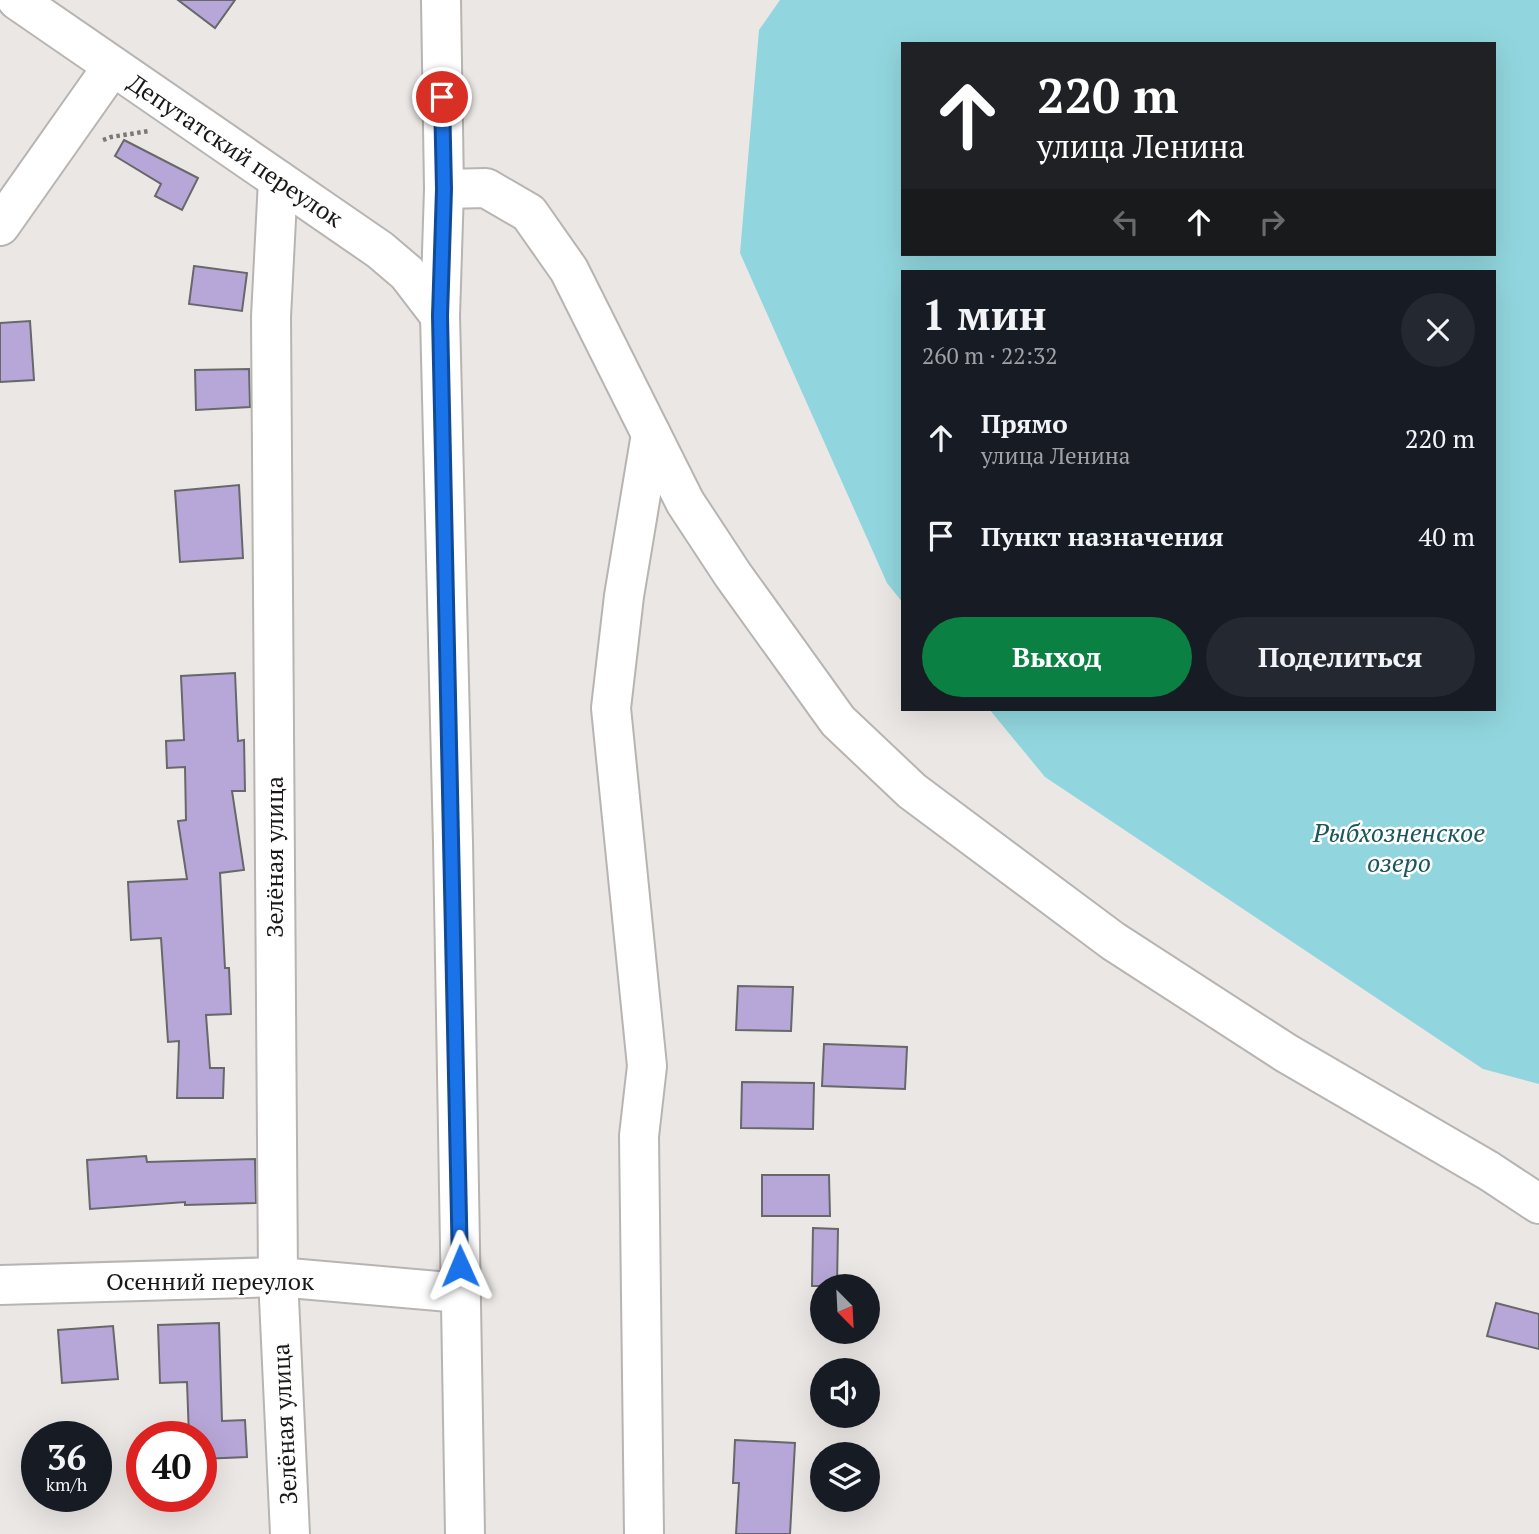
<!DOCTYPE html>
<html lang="ru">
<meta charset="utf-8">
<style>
:root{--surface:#171b24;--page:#242831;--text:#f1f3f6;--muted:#9ea1a6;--accent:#0b8043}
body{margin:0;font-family:"PT Serif",serif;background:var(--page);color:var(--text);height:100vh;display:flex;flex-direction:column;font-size:26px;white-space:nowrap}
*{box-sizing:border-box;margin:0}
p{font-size:23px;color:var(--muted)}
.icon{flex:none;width:38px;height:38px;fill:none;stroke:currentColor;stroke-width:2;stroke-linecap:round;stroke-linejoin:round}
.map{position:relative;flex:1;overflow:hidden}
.details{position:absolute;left:901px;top:270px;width:595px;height:441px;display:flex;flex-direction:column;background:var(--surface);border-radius:0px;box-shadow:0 7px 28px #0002}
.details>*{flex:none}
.banner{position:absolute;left:901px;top:42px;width:595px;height:214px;border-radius:0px;box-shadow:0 7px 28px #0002;background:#202124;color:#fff;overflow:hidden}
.needle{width:46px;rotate:156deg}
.buttons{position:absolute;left:810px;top:1274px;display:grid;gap:14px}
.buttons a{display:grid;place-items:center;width:70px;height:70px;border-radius:50%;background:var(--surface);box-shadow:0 7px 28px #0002;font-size:35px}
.speed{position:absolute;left:21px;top:1421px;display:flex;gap:14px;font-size:35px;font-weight:700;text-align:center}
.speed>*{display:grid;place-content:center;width:91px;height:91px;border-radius:50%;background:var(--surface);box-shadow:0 7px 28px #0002;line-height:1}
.speed small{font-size:18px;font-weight:400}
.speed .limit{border:10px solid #d22;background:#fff;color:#111}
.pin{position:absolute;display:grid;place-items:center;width:60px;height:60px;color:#fff;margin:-30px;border:4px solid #fff;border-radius:50%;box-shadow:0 2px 7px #0007}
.me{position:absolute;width:77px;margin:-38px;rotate:359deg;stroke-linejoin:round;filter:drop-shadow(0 0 5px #0008)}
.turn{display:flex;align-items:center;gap:24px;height:147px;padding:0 21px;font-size:32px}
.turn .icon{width:91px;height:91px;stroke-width:2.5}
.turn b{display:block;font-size:49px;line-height:60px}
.lanes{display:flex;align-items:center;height:66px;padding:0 21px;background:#0003;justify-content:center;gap:35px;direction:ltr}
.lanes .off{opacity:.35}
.round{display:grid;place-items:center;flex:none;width:74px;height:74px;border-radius:37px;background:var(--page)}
.overview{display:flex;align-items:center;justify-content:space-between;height:119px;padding:0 21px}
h1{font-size:42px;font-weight:800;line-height:52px}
.cta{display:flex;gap:14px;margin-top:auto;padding:14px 21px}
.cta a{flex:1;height:80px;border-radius:42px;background:var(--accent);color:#fff;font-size:28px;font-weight:800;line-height:80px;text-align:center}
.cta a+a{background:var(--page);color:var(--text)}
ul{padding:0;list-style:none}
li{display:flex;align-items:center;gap:21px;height:98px;padding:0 21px}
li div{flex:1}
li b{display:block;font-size:26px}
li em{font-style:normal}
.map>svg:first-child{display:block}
</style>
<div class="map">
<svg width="1539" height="1534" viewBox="0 0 1539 1534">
<rect width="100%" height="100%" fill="#ebe7e5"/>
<path fill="#91d6de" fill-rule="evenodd" d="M 780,0 L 1539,0 L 1539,1084 L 1483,1069 L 1045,777 L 989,709 L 1494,709 L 1494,271 L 903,271 L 903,603 L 887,583 L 740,253 L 759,30 ZM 903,44 L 1494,44 L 1494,254 L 903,254 Z"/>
<g fill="#b6a7d8" stroke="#68676a" stroke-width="2">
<path d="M 178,0 L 235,0 L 215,28 Z"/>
<path d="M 124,140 L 198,178 L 182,210 L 155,196 L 161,184 L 115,156 Z"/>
<path d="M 194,266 L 247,273 L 242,311 L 189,304 Z"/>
<path d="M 30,321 L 34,380 L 0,382 L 0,323 Z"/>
<path d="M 249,369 L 250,407 L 196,410 L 195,370 Z"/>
<path d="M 239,485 L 243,558 L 180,562 L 175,491 Z"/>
<path d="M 235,673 L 238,741 L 244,740 L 245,791 L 232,791 L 244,870 L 220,873 L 225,968 L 229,968 L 231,1014 L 206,1015 L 210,1068 L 224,1068 L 223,1098 L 177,1098 L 179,1041 L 168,1042 L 161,938 L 131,940 L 128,882 L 187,879 L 178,821 L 186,820 L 185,767 L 167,768 L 166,741 L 184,740 L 181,676 Z"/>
<path d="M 738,986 L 793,987 L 791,1031 L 736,1030 Z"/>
<path d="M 824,1044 L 907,1047 L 905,1089 L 822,1086 Z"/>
<path d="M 742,1082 L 814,1083 L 813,1129 L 741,1128 Z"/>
<path d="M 146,1156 L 147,1162 L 255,1159 L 256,1203 L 185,1205 L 185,1202 L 90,1209 L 87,1160 Z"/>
<path d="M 762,1175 L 829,1175 L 830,1216 L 762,1216 Z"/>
<path d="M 813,1228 L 838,1229 L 837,1286 L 812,1286 Z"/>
<path d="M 1496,1303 L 1539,1314 L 1539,1349 L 1487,1336 Z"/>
<path d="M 219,1323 L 222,1421 L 245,1420 L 247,1457 L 201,1459 L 201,1437 L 189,1437 L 187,1382 L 160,1383 L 158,1325 Z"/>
<path d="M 113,1326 L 118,1379 L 62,1383 L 58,1330 Z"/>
<path d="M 735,1440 L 795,1443 L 790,1534 L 736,1534 L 739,1483 L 733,1483 Z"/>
</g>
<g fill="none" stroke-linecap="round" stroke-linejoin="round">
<g stroke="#b7b4b1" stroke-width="42">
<g id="minor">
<path d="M 17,0 L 380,250 L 407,273 L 440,316"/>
<path d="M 441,0 L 444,189 L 440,316 L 453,843 L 465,1534"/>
<path d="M 278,180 L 271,317 L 278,1277 L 290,1534"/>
<path d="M 444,189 L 486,188 L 529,213 L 569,270 L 685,502 L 733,575 L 838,721 L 912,791 L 1113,941 L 1286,1053 L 1489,1171 L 1539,1204"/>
<path d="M 0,226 L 112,67"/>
<path d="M 0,1285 L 278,1277 L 461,1293"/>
<path d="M 644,1534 L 639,1136 L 647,1066 L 611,708 L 624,596 L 651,434"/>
</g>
</g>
<path stroke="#7b7977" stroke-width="4.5" stroke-dasharray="3.5 3.5" stroke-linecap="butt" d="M 103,140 L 111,137 L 149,131"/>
<use href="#minor" stroke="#fff" stroke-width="38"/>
</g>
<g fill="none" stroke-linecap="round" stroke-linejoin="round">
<g stroke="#114b97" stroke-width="18">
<path id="route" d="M 442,97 L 444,189 L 440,316 L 460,1266"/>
</g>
<use href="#route" stroke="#1a73e8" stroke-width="12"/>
</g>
<g text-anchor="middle" stroke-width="5" stroke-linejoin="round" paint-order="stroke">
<g font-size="24" fill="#1a1918" stroke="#fff">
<text transform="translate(235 151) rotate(34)" y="8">Депутатский переулок</text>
<text transform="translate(275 857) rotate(-90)" y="8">Зелёная улица</text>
<text x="210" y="1290">Осенний переулок</text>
<text transform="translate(285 1424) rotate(-93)" y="8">Зелёная улица</text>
</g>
<g font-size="26" font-style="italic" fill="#1b565c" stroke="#fff">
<text x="1399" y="842">Рыбхозненское<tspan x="1399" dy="30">озеро</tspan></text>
</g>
</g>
</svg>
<div class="buttons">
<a><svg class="needle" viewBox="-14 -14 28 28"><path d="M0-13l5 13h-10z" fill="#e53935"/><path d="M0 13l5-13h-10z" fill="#9ea1a6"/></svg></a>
<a><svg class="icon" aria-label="sound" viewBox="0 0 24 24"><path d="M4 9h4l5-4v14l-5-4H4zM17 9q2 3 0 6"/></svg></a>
<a><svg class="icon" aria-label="layers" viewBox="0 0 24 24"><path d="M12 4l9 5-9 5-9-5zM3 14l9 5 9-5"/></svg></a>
</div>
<div class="speed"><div>36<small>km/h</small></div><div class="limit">40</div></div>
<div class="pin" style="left:442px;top:97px;background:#d93025"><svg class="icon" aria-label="arrive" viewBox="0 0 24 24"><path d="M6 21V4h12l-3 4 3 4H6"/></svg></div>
<svg class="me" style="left:460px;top:1266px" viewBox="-20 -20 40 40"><path d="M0-17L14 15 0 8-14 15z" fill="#1a73e8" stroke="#fff" stroke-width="4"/></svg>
<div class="banner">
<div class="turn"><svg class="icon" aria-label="ahead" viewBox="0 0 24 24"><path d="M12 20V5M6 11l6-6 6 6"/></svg><div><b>220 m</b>улица Ленина</div></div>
<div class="lanes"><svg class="icon off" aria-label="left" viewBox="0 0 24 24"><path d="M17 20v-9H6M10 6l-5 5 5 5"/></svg><svg class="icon" aria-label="ahead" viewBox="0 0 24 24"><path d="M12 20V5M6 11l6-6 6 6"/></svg><svg class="icon off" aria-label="right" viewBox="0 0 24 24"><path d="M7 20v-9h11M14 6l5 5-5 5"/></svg></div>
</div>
<section class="details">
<div class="overview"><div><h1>1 мин</h1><p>260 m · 22:32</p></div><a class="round"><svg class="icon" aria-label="close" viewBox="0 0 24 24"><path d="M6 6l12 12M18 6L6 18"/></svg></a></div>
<ul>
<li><svg class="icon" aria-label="ahead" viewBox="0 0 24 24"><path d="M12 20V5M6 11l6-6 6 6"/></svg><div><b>Прямо</b><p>улица Ленина</p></div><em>220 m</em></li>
<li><svg class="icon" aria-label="arrive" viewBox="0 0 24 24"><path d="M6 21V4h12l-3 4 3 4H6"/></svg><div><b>Пункт назначения</b></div><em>40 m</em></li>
</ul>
<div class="cta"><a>Выход</a><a>Поделиться</a></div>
</section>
</div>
